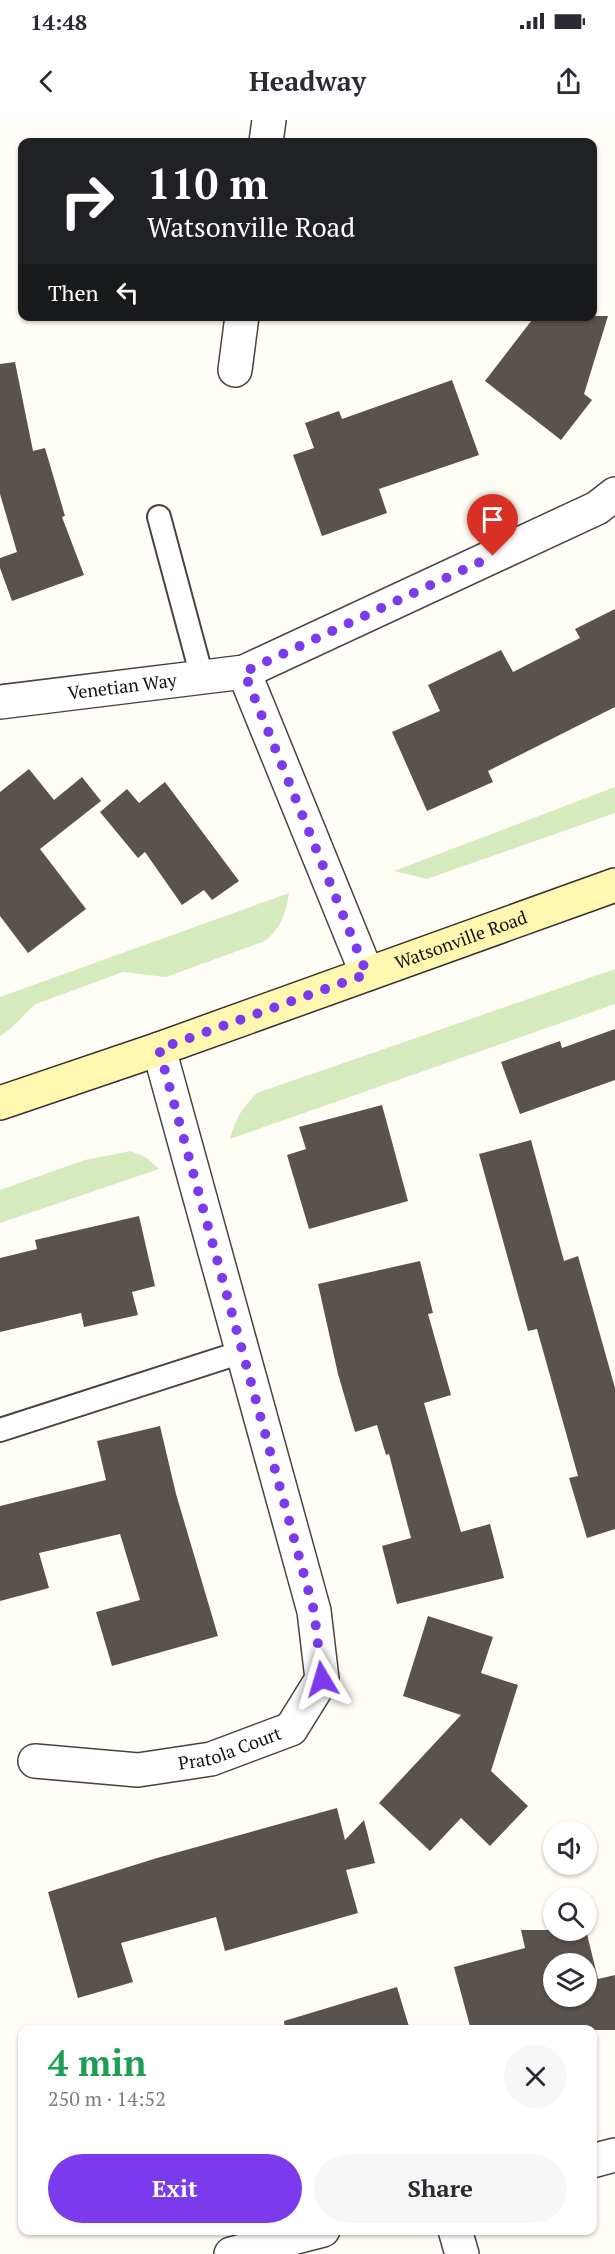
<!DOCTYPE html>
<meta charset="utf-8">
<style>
:root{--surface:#fff;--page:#f7f7f7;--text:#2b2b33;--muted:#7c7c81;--accent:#7c3aed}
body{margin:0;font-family:"PT Serif",serif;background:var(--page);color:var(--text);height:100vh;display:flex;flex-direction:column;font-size:22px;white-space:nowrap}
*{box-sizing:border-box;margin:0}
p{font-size:20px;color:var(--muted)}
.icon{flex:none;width:33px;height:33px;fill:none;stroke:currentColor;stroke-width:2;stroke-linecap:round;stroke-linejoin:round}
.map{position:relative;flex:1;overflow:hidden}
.panel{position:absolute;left:18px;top:1905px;width:579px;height:210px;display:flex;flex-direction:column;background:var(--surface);border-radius:12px;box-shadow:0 2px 4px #0004}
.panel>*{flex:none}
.guide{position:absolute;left:18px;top:18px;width:579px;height:183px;border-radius:12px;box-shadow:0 2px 4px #0004;background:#202124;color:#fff;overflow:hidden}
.fabs{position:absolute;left:543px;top:1701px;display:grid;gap:12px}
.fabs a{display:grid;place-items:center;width:54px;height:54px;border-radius:50%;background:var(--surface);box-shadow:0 2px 4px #0004;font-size:30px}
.pin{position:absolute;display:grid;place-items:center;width:51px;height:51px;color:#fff;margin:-62px -26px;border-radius:50% 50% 50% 0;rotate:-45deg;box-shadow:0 0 6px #0007}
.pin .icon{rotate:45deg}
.me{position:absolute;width:66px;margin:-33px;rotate:353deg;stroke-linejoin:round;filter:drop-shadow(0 0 4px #0008)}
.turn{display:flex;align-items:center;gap:21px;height:126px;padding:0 30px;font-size:27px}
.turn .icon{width:78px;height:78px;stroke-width:2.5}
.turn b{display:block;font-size:42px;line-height:51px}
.then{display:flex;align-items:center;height:57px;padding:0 30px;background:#0003;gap:12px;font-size:22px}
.round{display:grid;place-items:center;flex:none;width:63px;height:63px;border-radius:32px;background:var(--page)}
.summary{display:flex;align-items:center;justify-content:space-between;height:102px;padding:0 30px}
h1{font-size:36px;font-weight:600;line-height:45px;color:#1e9e55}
.cta{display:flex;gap:12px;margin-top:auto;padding:12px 30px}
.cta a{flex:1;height:69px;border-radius:36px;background:var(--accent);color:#fff;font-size:24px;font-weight:600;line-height:69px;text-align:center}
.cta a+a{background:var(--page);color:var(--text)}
.status{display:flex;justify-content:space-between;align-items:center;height:42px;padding:0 30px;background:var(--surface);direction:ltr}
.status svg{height:16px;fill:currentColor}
header{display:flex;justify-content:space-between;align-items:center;height:78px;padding:0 30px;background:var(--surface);font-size:27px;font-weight:600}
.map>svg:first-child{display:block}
</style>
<div class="status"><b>14:48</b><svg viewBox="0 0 49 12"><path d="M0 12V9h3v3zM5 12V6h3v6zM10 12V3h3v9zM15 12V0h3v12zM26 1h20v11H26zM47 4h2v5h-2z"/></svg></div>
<header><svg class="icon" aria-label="back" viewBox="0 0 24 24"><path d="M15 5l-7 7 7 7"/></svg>Headway<svg class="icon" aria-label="share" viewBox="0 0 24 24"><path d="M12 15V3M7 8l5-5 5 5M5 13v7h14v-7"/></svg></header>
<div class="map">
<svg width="615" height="2134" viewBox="0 0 615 2134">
<rect width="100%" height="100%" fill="#fffdf5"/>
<g fill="#d5ebbd">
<path d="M 615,667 L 615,693 L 427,759 L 394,751 Z"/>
<path d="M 289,773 C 286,794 281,808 265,821 L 166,857 L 123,852 L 36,884 C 23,894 14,908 0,916 L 0,877 Z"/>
<path d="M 615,849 L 615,884 L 230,1019 C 235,999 242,988 257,973 Z"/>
<path d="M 131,1031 L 147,1038 L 159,1049 L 0,1103 L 0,1070 L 85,1040 Z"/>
</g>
<g fill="#5a524d" fill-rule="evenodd">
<path d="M 535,196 L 608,196 L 584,274 L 592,280 L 561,320 L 485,261 Z"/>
<path d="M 15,242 L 33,331 L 45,328 L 65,396 L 62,397 L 84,455 L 12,481 L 0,448 L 0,438 L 17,432 L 0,374 L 0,244 Z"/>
<path d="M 452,260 L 479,335 L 379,369 L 387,393 L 322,416 L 293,335 L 314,328 L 305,303 L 339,291 L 342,299 Z"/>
<path d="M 615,489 L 615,587 L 488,651 L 493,662 L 427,691 L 392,612 L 440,591 L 428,565 L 501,530 L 513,552 L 580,518 L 575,509 Z"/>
<path d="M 29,649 L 54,680 L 82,657 L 101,681 L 40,729 L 86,789 L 28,833 L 0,796 L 0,672 Z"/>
<path d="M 165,662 L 239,761 L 212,780 L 204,770 L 182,785 L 145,732 L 138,738 L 100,692 L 127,669 L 139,683 Z"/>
<path d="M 615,909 L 615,960 L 520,994 L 501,942 L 560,921 L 562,928 Z"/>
<path d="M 382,985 L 408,1081 L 309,1109 L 287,1035 L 306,1029 L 299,1007 Z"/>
<path d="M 531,1020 L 564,1141 L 578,1136 L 615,1268 L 615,1409 L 587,1418 L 569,1358 L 578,1356 L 537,1209 L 528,1211 L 479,1034 Z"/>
<path d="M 139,1096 L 155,1166 L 132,1172 L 138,1195 L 84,1207 L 81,1193 L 0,1212 L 0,1138 L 37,1129 L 35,1120 Z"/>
<path d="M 420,1141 L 433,1193 L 428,1194 L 451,1275 L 424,1283 L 461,1412 L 490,1404 L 504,1458 L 397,1484 L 382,1426 L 411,1418 L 389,1334 L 386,1335 L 377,1305 L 355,1312 L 338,1254 L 318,1164 Z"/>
<path d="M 160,1306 L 176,1374 L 218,1516 L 112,1546 L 96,1492 L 140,1480 L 120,1414 L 39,1433 L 49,1468 L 0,1481 L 0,1386 L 106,1360 L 97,1321 Z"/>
<path d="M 428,1496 L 493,1517 L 481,1553 L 518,1565 L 491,1651 L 528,1686 L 490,1726 L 461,1698 L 430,1731 L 379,1683 L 461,1595 L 403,1576 Z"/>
<path d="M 337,1688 L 345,1720 L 364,1700 L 375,1743 L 346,1750 L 358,1793 L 225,1831 L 216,1797 L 121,1823 L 133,1862 L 78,1878 L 48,1772 L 157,1738 Z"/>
<path d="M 521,1810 L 586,1810 L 598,1859 L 615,1855 L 615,1910 L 471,1910 L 454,1847 L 525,1828 ZM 554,1844 L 586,1844 L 586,1876 L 554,1876 Z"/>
<path d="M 397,1867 L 410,1910 L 285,1910 L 284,1901 Z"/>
</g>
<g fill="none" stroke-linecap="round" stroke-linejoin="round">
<g stroke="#444" stroke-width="26">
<g id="lane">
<path d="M 159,397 L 202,557"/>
<path d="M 0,1310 L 242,1232"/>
</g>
</g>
<g stroke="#444" stroke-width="36">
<g id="street">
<path d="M 266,22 L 269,0"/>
<path d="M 235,250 L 242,196"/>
<path d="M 244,552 L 367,854"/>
<path id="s1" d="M 0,582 L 244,552 L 597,388 L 615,374"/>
<path id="s2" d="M 35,1641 L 138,1650 L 211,1639 L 291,1609 L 322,1559 L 314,1491 L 159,929"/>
<path d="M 592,2041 L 615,2035"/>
<path d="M 455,2110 L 462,2134"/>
<path d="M 231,2134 L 323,2110"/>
</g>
</g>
<g stroke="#333" stroke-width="36">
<g id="secondary">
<path id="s3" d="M 0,983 L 159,929 L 615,765"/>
</g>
</g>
<use href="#lane" stroke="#fff" stroke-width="22"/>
<use href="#street" stroke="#fff" stroke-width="33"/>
<use href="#secondary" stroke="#fff6b0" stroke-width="33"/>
</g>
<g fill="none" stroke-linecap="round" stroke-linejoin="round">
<path stroke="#7c3aed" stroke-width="10" stroke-dasharray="0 18" d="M 322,1559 L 314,1491 L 159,929 L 367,854 L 244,552 L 493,436"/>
</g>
<g text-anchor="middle" stroke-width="6" stroke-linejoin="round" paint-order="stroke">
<g font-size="18" fill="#111" stroke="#fff">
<text dy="6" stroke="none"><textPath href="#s1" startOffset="123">Venetian Way</textPath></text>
<text dy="6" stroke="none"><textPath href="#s3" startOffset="489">Watsonville Road</textPath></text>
<text dy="6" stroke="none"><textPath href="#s2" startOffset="198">Pratola Court</textPath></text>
</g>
</g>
</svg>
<div class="fabs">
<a><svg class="icon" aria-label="sound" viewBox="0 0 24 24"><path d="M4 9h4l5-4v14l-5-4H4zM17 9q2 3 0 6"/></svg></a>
<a><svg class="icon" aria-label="search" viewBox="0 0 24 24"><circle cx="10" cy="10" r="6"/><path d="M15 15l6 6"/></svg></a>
<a><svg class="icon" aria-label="layers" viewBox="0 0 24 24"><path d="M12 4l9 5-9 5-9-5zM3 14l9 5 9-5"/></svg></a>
</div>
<div class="pin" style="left:493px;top:436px;background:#d93025"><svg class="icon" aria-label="arrive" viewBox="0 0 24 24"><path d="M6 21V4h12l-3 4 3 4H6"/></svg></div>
<svg class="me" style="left:322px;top:1559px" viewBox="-20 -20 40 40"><path d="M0-17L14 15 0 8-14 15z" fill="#7c3aed" stroke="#fff" stroke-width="4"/></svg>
<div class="guide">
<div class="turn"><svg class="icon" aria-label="right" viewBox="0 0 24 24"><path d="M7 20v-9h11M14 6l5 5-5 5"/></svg><div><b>110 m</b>Watsonville Road</div></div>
<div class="then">Then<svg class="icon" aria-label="left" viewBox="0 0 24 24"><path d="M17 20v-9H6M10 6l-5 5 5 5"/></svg></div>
</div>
<section class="panel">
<div class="summary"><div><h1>4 min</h1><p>250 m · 14:52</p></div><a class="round"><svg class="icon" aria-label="close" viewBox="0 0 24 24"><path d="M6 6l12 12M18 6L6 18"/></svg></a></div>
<div class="cta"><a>Exit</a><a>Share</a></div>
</section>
</div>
